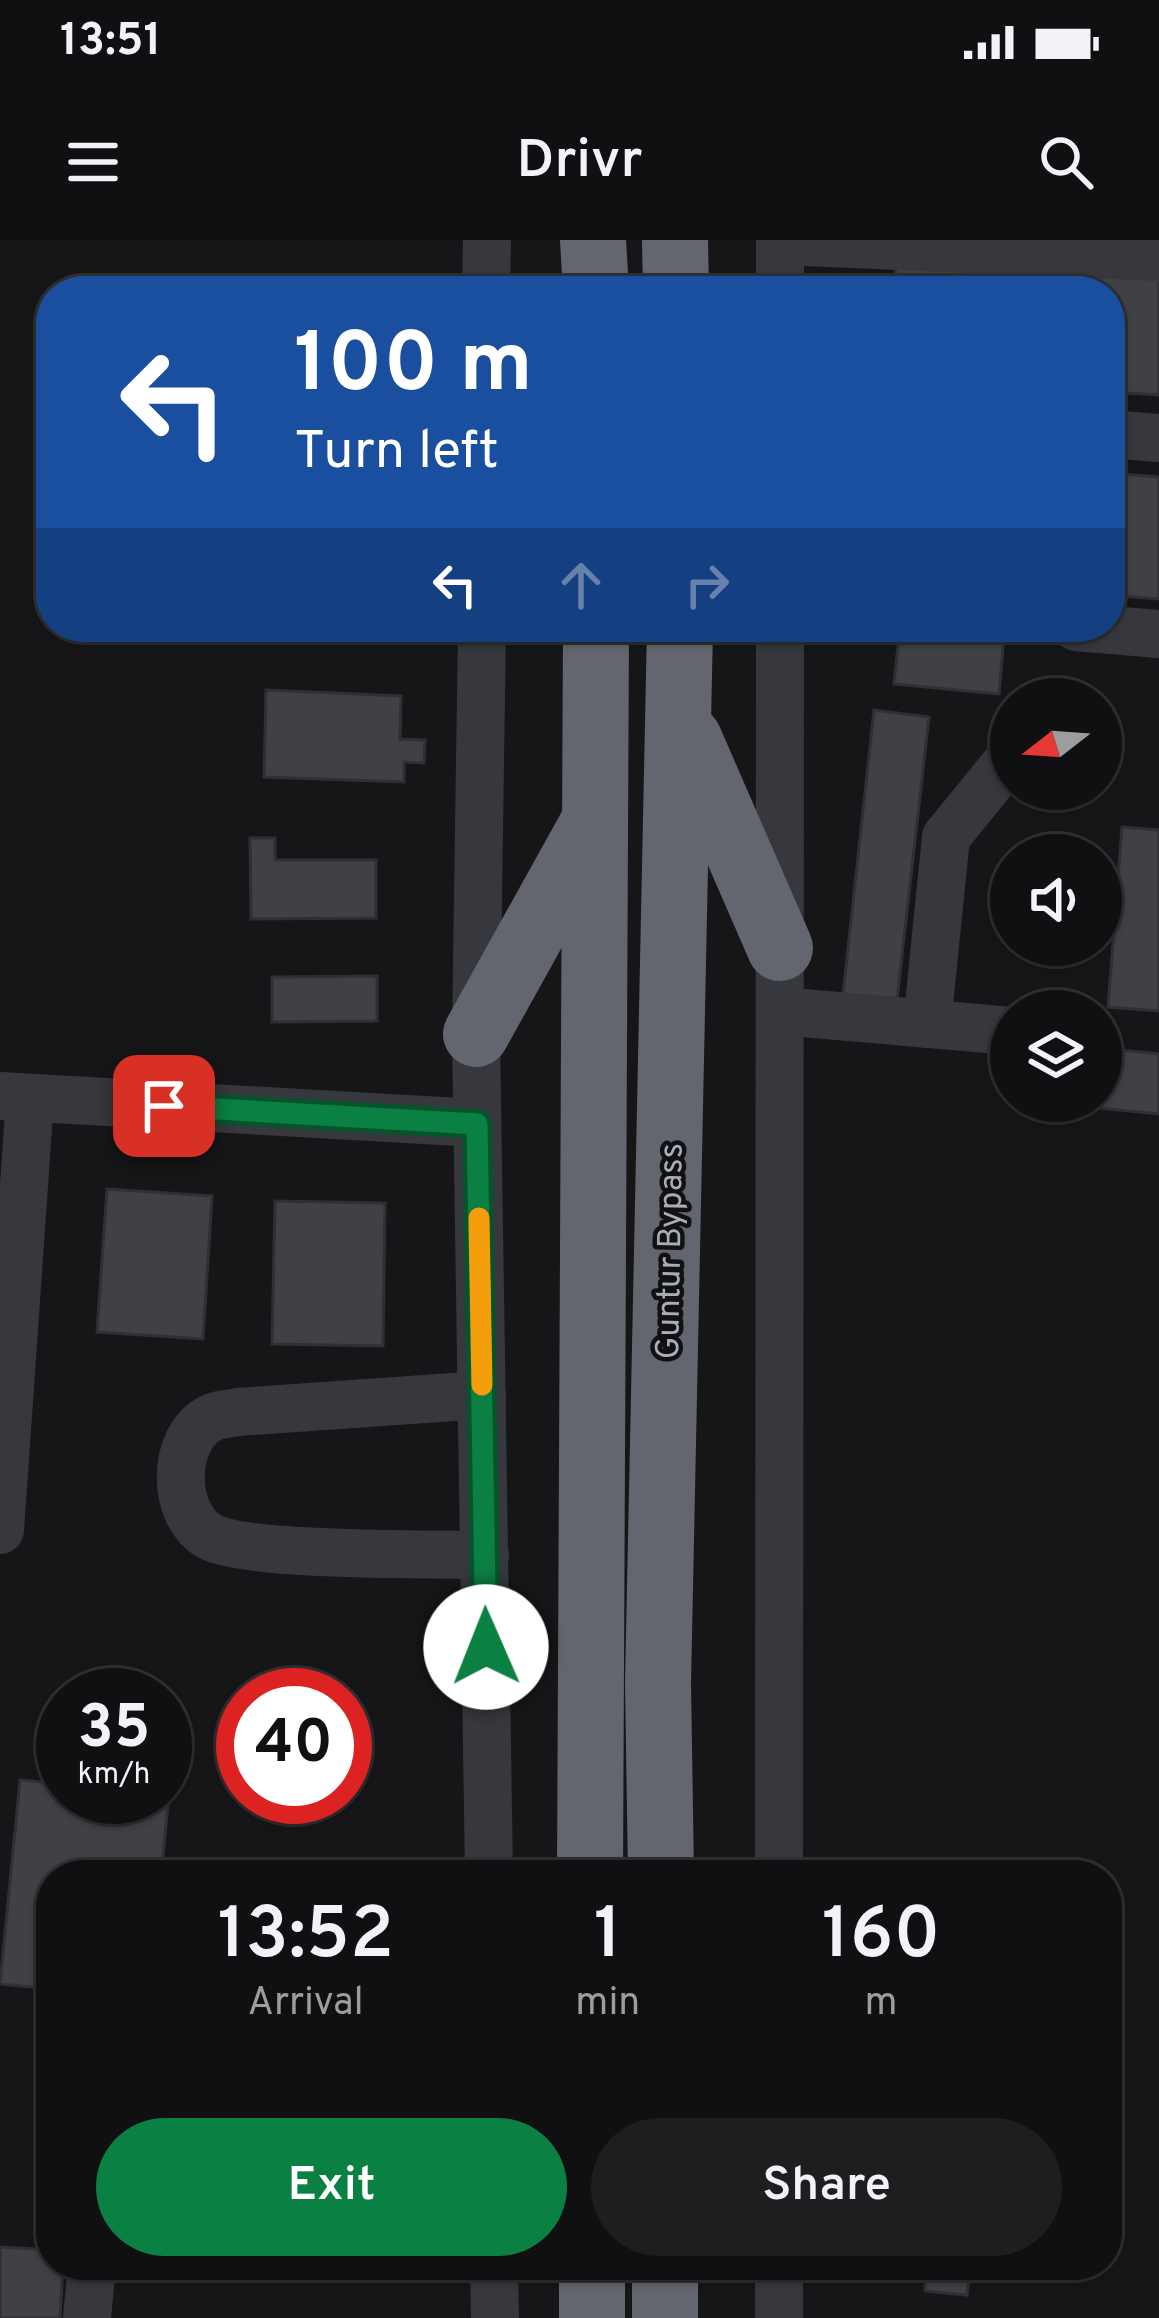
<!DOCTYPE html>
<style>
:root{--surface:#101012;--page:#1e1e20;--text:#f1f3f6;--muted:#9c9d9f;--line:#303032;--accent:#0b8043}
body{margin:0;font-family:Overpass,sans-serif;background:var(--page);color:var(--text);height:100vh;display:flex;flex-direction:column;font-size:45px;white-space:nowrap}
*{box-sizing:border-box;margin:0}
p{font-size:39px;color:var(--muted)}
.icon{flex:none;width:66px;height:66px;fill:none;stroke:currentColor;stroke-width:2;stroke-linecap:round;stroke-linejoin:round}
.map{position:relative;flex:1;overflow:hidden}
.side{position:absolute;left:36px;top:1620px;width:1086px;height:420px;display:flex;flex-direction:column;background:var(--surface);border-radius:48px;box-shadow:0 3px 9px #0004,0 0 0 3px var(--line)}
.side>*{flex:none}
.hud{position:absolute;left:36px;top:36px;width:1089px;height:366px;border-radius:48px;box-shadow:0 3px 9px #0004,0 0 0 3px var(--line);background:#1a4fa0;color:#fff;overflow:hidden}
.needle{width:78px;rotate:253deg}
.buttons{position:absolute;left:990px;top:438px;display:grid;gap:24px}
.buttons a{display:grid;place-items:center;width:132px;height:132px;border-radius:50%;background:var(--surface);box-shadow:0 3px 9px #0004,0 0 0 3px var(--line);font-size:60px}
.speed{position:absolute;left:36px;top:1428px;display:flex;gap:24px;font-size:60px;font-weight:700;text-align:center}
.speed>*{display:grid;place-content:center;width:156px;height:156px;border-radius:50%;background:var(--surface);box-shadow:0 3px 9px #0004,0 0 0 3px var(--line);line-height:1}
.speed small{font-size:30px;font-weight:400}
.speed .limit{border:18px solid #d22;background:#fff;color:#111}
.pin{position:absolute;display:grid;place-items:center;width:102px;height:102px;color:#fff;margin:-51px;border-radius:24px;box-shadow:0 6px 18px #0006}
.me{position:absolute;width:132px;margin:-66px;rotate:359deg;stroke-linejoin:round;filter:drop-shadow(0 0 9px #0008)}
.turn{display:flex;align-items:center;gap:42px;height:252px;padding:0 60px;font-size:54px}
.turn .icon{width:156px;height:156px;stroke-width:2.5}
.turn b{display:block;font-size:84px;line-height:102px}
.lanes{display:flex;align-items:center;height:114px;padding:0 60px;background:#0003;justify-content:center;gap:60px;direction:ltr}
.lanes .off{opacity:.35}
.eta{display:flex;justify-content:space-evenly;align-items:center;height:204px;text-align:center}
.eta b{font-size:72px;font-weight:600;line-height:84px}
.primary-button{display:flex;gap:24px;margin-top:auto;padding:24px 60px}
.primary-button a{flex:1;height:138px;border-radius:72px;background:var(--accent);color:#fff;font-size:48px;font-weight:600;line-height:138px;text-align:center}
.primary-button a+a{background:var(--page);color:var(--text)}
.status{display:flex;justify-content:space-between;align-items:center;height:84px;padding:0 60px;background:var(--surface);direction:ltr}
.status svg{height:33px;fill:currentColor}
header{display:flex;justify-content:space-between;align-items:center;height:156px;padding:0 60px;background:var(--surface);font-size:54px;font-weight:600}
.map>svg:first-child{display:block}
</style>
<div class="status"><b>13:51</b><svg viewBox="0 0 49 12"><path d="M0 12V9h3v3zM5 12V6h3v6zM10 12V3h3v9zM15 12V0h3v12zM26 1h20v11H26zM47 4h2v5h-2z"/></svg></div>
<header><svg class="icon" aria-label="menu" viewBox="0 0 24 24"><path d="M4 6h16M4 12h16M4 18h16"/></svg>Drivr<svg class="icon" aria-label="search" viewBox="0 0 24 24"><circle cx="10" cy="10" r="6"/><path d="M15 15l6 6"/></svg></header>
<div class="map">
<svg width="1159" height="2078" viewBox="0 0 1159 2078">
<rect width="100%" height="100%" fill="#161618"/>
<g fill="#404145" stroke="#303034" stroke-width="3">
<path d="M 896,22 L 1007,29 L 1006,51 L 894,51 Z"/>
<path d="M 1028,26 L 1159,34 L 1159,155 L 1110,152 L 1110,51 L 1027,51 Z"/>
<path d="M 1110,233 L 1159,237 L 1159,359 L 1110,355 Z"/>
<path d="M 900,387 L 1005,387 L 999,454 L 894,444 Z"/>
<path d="M 266,450 L 401,456 L 400,499 L 425,500 L 424,523 L 404,522 L 404,542 L 264,537 Z"/>
<path d="M 874,470 L 929,477 L 897,760 L 843,754 Z"/>
<path d="M 1122,587 L 1159,590 L 1159,771 L 1108,767 Z"/>
<path d="M 250,598 L 275,598 L 275,620 L 376,620 L 376,678 L 251,679 Z"/>
<path d="M 377,736 L 377,781 L 272,782 L 272,737 Z"/>
<path d="M 1101,808 L 1159,814 L 1159,874 L 1088,867 L 1089,861 L 1101,861 Z"/>
<path d="M 107,949 L 212,956 L 203,1099 L 97,1092 Z"/>
<path d="M 275,961 L 385,963 L 383,1106 L 272,1104 Z"/>
<path d="M 20,1540 L 63,1544 L 63,1557 L 169,1556 L 161,1635 L 51,1635 L 51,1749 L 0,1744 Z"/>
<path d="M 0,2007 L 51,2010 L 51,2025 L 63,2025 L 60,2078 L 0,2078 Z"/>
<path d="M 927,2025 L 970,2025 L 967,2055 L 925,2051 Z"/>
</g>
<g fill="none" stroke-linecap="round" stroke-linejoin="round">
<g stroke="#37383d" stroke-width="48">
<path d="M 780,0 L 780,51"/>
<path d="M 780,1 L 1159,17"/>
<path d="M 486,51 L 487,0"/>
<path d="M 1110,194 L 1159,198"/>
<path d="M 482,387 L 476,794 L 489,1635"/>
<path d="M 1076,387 L 1159,394"/>
<path d="M 780,771 L 1011,791"/>
<path d="M 927,784 L 946,597 L 1003,527"/>
<path d="M 0,856 L 477,883"/>
<path d="M 482,1155 L 238,1172 C 230,1174 218,1174 211,1178 C 171,1198 171,1274 209,1296 C 245,1317 433,1314 485,1315"/>
<path d="M 0,1290 L 30,859"/>
<path d="M 779,1635 L 780,387"/>
<path d="M 494,2025 L 495,2078"/>
<path d="M 87,2078 L 92,2025"/>
<path d="M 779,2078 L 779,2025"/>
</g>
<g stroke="#63666e" stroke-width="66">
<path d="M 593,0 L 596,51"/>
<path d="M 675,0 L 676,51"/>
<path d="M 689,499 L 780,708"/>
<path d="M 476,794 L 591,587"/>
<path d="M 590,1635 L 596,387"/>
<path d="M 661,1635 L 658,1443 L 680,387"/>
<path d="M 592,2025 L 592,2078"/>
<path d="M 665,2078 L 665,2025"/>
</g>
</g>
<g fill="none" stroke-linecap="round" stroke-linejoin="round">
<g stroke="#07532c" stroke-width="30">
<path id="route" d="M 164,866 L 477,884 L 486,1407"/>
</g>
<use href="#route" stroke="#0b8043" stroke-width="21"/>
<path stroke="#f59e0b" stroke-width="21" d="M 479,978 L 482,1145"/>
</g>
<g text-anchor="middle" stroke-width="9" stroke-linejoin="round" paint-order="stroke">
<g font-size="33" fill="#a8adb8" stroke="#111113">
<text transform="translate(668 1011) rotate(-89)" y="12">Guntur Bypass</text>
</g>
</g>
</svg>
<div class="buttons">
<a><svg class="needle" viewBox="-14 -14 28 28"><path d="M0-13l5 13h-10z" fill="#e53935"/><path d="M0 13l5-13h-10z" fill="#9c9d9f"/></svg></a>
<a><svg class="icon" aria-label="sound" viewBox="0 0 24 24"><path d="M4 9h4l5-4v14l-5-4H4zM17 9q2 3 0 6"/></svg></a>
<a><svg class="icon" aria-label="layers" viewBox="0 0 24 24"><path d="M12 4l9 5-9 5-9-5zM3 14l9 5 9-5"/></svg></a>
</div>
<div class="speed"><div>35<small>km/h</small></div><div class="limit">40</div></div>
<div class="pin" style="left:164px;top:866px;background:#d93025"><svg class="icon" aria-label="arrive" viewBox="0 0 24 24"><path d="M6 21V4h12l-3 4 3 4H6"/></svg></div>
<svg class="me" style="left:486px;top:1407px" viewBox="-20 -20 40 40"><circle r="19" fill="#fff"/><path d="M0-13L10 11 0 6-10 11z" fill="#0b8043"/></svg>
<div class="hud">
<div class="turn"><svg class="icon" aria-label="left" viewBox="0 0 24 24"><path d="M17 20v-9H6M10 6l-5 5 5 5"/></svg><div><b>100 m</b>Turn left</div></div>
<div class="lanes"><svg class="icon" aria-label="left" viewBox="0 0 24 24"><path d="M17 20v-9H6M10 6l-5 5 5 5"/></svg><svg class="icon off" aria-label="ahead" viewBox="0 0 24 24"><path d="M12 20V5M6 11l6-6 6 6"/></svg><svg class="icon off" aria-label="right" viewBox="0 0 24 24"><path d="M7 20v-9h11M14 6l5 5-5 5"/></svg></div>
</div>
<section class="side">
<div class="eta">
<div><b>13:52</b><p>Arrival</p></div>
<div><b>1</b><p>min</p></div>
<div><b>160</b><p>m</p></div>
</div>
<div class="primary-button"><a>Exit</a><a>Share</a></div>
</section>
</div>
